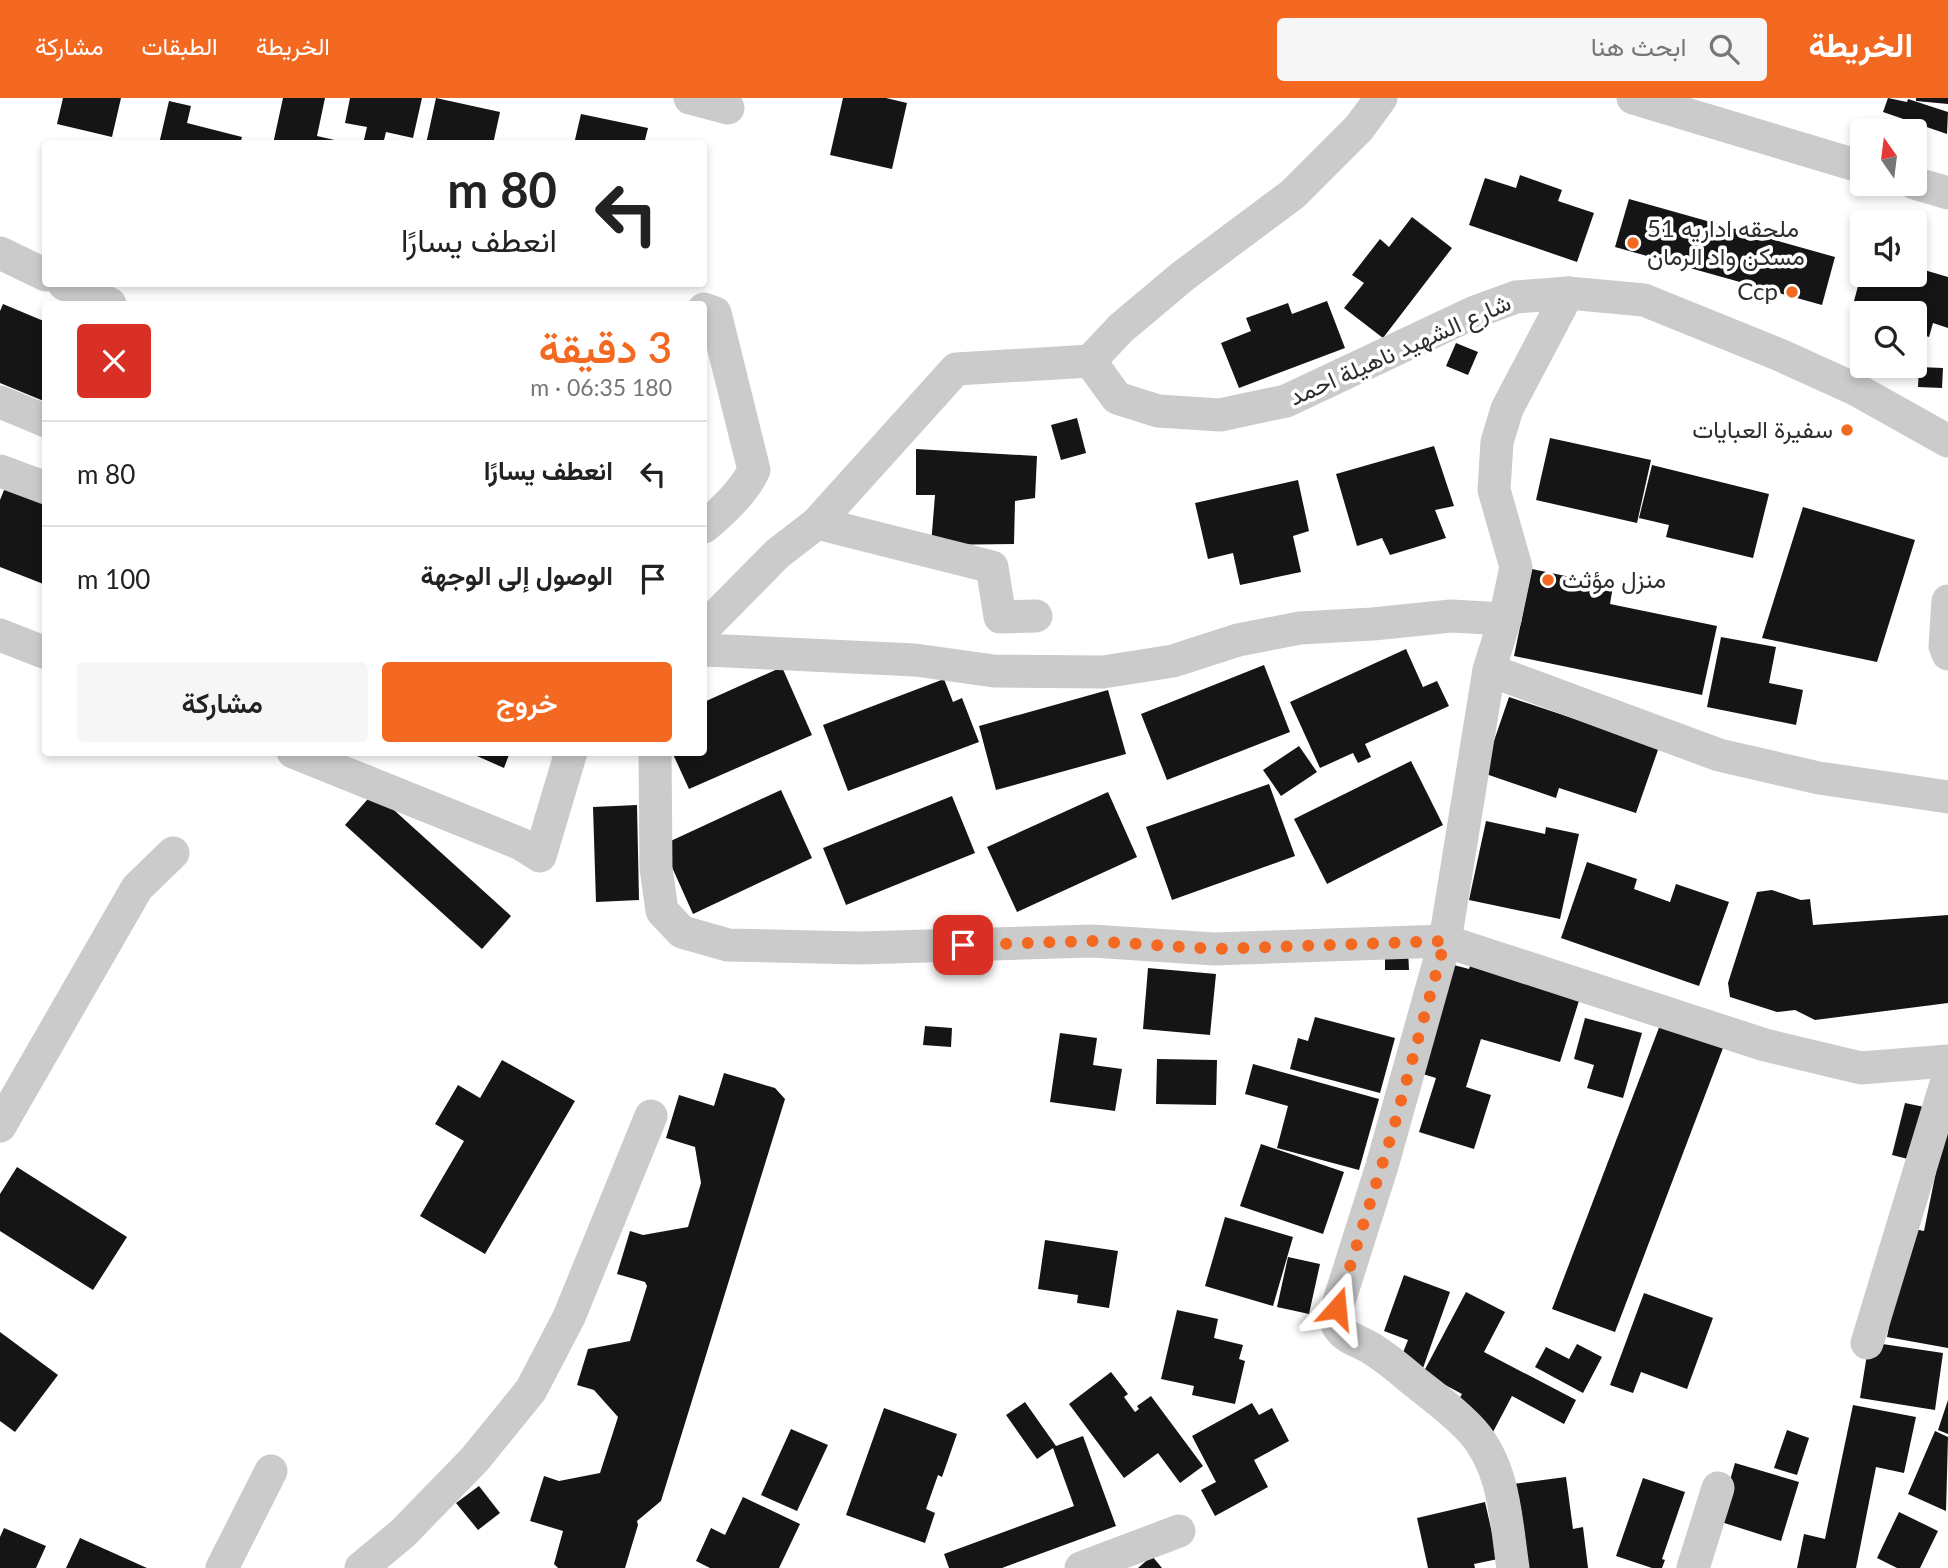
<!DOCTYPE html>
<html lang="ar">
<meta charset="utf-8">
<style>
:root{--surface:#fff;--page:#f6f6f6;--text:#222;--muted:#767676;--line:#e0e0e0;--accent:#f46922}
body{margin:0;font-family:Lato,Vazirmatn,sans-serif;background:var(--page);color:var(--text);direction:rtl;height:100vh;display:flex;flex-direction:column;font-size:26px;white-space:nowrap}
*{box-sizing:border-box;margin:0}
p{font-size:23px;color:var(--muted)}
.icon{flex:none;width:38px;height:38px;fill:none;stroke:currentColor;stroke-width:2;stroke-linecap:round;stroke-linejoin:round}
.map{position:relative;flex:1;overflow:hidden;direction:ltr}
.sheet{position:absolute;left:42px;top:203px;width:665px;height:455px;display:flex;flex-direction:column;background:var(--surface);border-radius:7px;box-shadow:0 4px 10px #0003;direction:rtl}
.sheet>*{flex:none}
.hud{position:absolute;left:42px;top:42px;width:665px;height:147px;border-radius:7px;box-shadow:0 4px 10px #0003;direction:rtl;background:#fff;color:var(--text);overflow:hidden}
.needle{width:46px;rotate:346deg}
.controls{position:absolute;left:1850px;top:21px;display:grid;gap:14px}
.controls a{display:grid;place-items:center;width:77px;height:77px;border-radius:7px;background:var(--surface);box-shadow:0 4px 10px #0003;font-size:35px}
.pin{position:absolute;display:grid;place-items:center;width:60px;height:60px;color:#fff;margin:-30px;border-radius:14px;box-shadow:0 4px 10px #0006}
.me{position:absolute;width:77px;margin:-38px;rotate:18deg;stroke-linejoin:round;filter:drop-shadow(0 0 5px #0008)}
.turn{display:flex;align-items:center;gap:24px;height:147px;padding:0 35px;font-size:32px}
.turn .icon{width:91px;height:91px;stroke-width:2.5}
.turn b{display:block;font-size:49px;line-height:60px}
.round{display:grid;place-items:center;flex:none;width:74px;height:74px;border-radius:7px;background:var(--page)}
.headline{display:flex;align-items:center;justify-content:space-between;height:119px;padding:0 35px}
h1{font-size:42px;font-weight:600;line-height:52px;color:var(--accent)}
.button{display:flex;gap:14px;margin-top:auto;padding:14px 35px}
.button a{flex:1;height:80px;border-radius:7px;background:var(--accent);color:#fff;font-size:28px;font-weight:600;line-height:80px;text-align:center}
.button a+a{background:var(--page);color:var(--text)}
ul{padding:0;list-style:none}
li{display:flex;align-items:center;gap:21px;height:105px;padding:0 35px;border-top:2px solid var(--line)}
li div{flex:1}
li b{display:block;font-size:26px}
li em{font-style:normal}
header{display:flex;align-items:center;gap:42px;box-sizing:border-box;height:98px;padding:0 35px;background:var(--accent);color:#fff}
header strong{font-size:33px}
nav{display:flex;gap:38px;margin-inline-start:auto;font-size:24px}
.search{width:490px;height:63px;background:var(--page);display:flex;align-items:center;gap:18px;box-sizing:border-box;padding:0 24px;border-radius:7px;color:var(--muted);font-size:26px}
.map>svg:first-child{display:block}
</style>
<header>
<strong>الخريطة</strong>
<div class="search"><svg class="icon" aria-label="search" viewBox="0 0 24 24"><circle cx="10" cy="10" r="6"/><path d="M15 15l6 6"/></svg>ابحث هنا</div>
<nav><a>الخريطة</a><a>الطبقات</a><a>مشاركة</a></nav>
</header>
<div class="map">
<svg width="1948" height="1470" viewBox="0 0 1948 1470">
<rect width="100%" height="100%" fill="#fff"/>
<g fill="#151515">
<path d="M 63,0 L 121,0 L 112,39 L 57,26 Z"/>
<path d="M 283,0 L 325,0 L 317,38 L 339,43 L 338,46 L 273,46 Z"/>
<path d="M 350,0 L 422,0 L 413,40 L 386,34 L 383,46 L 363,46 L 367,29 L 345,25 Z"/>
<path d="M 436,0 L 500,14 L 493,46 L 426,46 Z"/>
<path d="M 843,0 L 886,0 L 907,5 L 892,71 L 830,57 Z"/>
<path d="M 1888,0 L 1907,4 L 1908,1 L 1948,14 L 1947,36 L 1883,14 Z"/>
<path d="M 1916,0 L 1948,0 L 1948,6 L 1916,3 Z"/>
<path d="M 169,3 L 191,8 L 187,25 L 242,39 L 240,46 L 183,44 L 182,46 L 159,46 Z"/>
<path d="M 581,16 L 648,30 L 644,46 L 574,46 Z"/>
<path d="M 1520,77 L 1562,92 L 1558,103 L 1594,115 L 1577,164 L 1469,127 L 1485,80 L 1516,90 Z"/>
<path d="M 1629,101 L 1835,159 L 1822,207 L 1615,149 Z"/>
<path d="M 1412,119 L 1452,150 L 1383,240 L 1344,210 L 1364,185 L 1352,177 L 1380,141 L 1389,149 Z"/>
<path d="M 1914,169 L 1948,179 L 1948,230 L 1933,225 L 1929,239 L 1914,234 L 1914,215 L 1889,215 L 1854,203 L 1861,177 L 1914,177 Z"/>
<path d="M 1327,203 L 1345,250 L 1239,290 L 1221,245 L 1251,233 L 1246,220 L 1288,205 L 1292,216 Z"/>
<path d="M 3,206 L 46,224 L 46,304 L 0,285 L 0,213 Z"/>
<path d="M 1456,245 L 1478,254 L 1468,277 L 1446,268 Z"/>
<path d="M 1919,269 L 1943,270 L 1942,290 L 1918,289 Z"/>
<path d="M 1077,320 L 1086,355 L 1061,362 L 1051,327 Z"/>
<path d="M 1550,340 L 1651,362 L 1637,425 L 1536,402 Z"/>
<path d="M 1434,348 L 1454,408 L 1435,412 L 1446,440 L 1390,457 L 1382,440 L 1357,448 L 1336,376 Z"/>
<path d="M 916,351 L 1037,358 L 1035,400 L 1015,403 L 1014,446 L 931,447 L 935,397 L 916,397 Z"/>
<path d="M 1652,367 L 1769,396 L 1753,460 L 1666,439 L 1669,427 L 1639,420 Z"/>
<path d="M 9,380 L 46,395 L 46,487 L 0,469 L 0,402 Z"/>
<path d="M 1298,382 L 1309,433 L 1293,438 L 1301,474 L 1240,487 L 1233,455 L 1208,461 L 1195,405 Z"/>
<path d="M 1803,409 L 1915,442 L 1877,564 L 1762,540 Z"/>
<path d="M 1532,471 L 1613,488 L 1610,506 L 1717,528 L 1702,597 L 1514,558 Z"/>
<path d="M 1721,539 L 1776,549 L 1769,585 L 1803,592 L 1796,627 L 1707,609 Z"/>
<path d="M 1406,551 L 1423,589 L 1437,583 L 1449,608 L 1365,646 L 1371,659 L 1358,665 L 1353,655 L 1320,670 L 1290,604 Z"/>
<path d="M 1264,567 L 1290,634 L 1167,682 L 1141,616 Z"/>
<path d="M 782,569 L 812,637 L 689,691 L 672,654 L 704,654 L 704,604 Z"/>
<path d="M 944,581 L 953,604 L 962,600 L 979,644 L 848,693 L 823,627 Z"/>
<path d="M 1108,592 L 1126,656 L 996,692 L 979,628 Z"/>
<path d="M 1509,599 L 1659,649 L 1636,715 L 1559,690 L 1556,700 L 1483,675 Z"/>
<path d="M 1299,648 L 1317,674 L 1281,698 L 1263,672 Z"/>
<path d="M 468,654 L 510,654 L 504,670 Z"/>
<path d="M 1411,663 L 1443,727 L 1327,786 L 1294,721 Z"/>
<path d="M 1269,686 L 1295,758 L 1172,802 L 1146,729 Z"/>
<path d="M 781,692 L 812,760 L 693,816 L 662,747 Z"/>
<path d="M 374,694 L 511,818 L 482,851 L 345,727 Z"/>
<path d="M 1108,694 L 1137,759 L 1017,814 L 987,749 Z"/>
<path d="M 952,698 L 975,755 L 846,807 L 823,750 Z"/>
<path d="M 637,707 L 639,802 L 596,804 L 593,709 Z"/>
<path d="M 1486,723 L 1545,736 L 1546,729 L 1579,736 L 1560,821 L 1469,802 Z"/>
<path d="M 1587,764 L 1637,781 L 1634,791 L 1670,804 L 1676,786 L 1729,804 L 1699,888 L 1561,840 Z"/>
<path d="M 1772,792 L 1801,802 L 1810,801 L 1813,827 L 1948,817 L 1948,905 L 1815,922 L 1795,912 L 1777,914 L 1730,899 L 1728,885 L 1757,794 Z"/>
<path d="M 1408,852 L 1409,872 L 1385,872 L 1385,853 Z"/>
<path d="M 1473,859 L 1582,893 L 1560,964 L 1481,941 L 1466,989 L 1491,997 L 1474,1051 L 1419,1034 L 1436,980 L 1416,974 L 1450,866 L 1469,871 Z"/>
<path d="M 1148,870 L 1216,876 L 1210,937 L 1143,931 Z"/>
<path d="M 1315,919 L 1395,940 L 1380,995 L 1290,971 L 1298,940 L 1308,943 Z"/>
<path d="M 1585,920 L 1642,935 L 1623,1000 L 1587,990 L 1594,967 L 1574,961 Z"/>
<path d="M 1660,927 L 1723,950 L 1615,1234 L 1552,1211 Z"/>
<path d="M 925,928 L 952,930 L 951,949 L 923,947 Z"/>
<path d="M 1060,935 L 1097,940 L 1093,967 L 1122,971 L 1115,1013 L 1050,1004 Z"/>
<path d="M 1157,961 L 1217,962 L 1216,1007 L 1156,1006 Z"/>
<path d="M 502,962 L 575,1003 L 485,1156 L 420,1118 L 464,1043 L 435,1026 L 458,987 L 480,1000 Z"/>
<path d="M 1253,966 L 1379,1001 L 1359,1072 L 1277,1050 L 1288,1008 L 1245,996 Z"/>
<path d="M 724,975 L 775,990 L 785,1001 L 661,1403 L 637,1423 L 638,1427 L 625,1470 L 558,1470 L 554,1466 L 563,1433 L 530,1423 L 544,1378 L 559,1383 L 600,1375 L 618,1319 L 594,1292 L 577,1287 L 588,1251 L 630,1243 L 647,1188 L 645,1184 L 617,1176 L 630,1133 L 643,1137 L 688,1129 L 701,1085 L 695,1049 L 666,1040 L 679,997 L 714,1008 Z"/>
<path d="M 1905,1005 L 1934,1011 L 1920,1064 L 1892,1057 Z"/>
<path d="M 1947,1019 L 1948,1019 L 1948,1250 L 1887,1239 L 1909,1130 L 1924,1133 Z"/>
<path d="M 1261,1046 L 1344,1074 L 1323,1136 L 1240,1108 Z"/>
<path d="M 17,1069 L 127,1139 L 93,1192 L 0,1133 L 0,1096 Z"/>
<path d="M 1225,1119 L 1293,1139 L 1273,1208 L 1205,1188 Z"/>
<path d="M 1045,1142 L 1118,1153 L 1109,1210 L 1077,1205 L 1078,1197 L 1038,1191 Z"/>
<path d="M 1288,1159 L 1320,1166 L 1309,1216 L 1277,1209 Z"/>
<path d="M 1404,1177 L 1450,1194 L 1423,1270 L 1400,1262 L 1408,1242 L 1384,1233 Z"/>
<path d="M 1466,1194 L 1505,1214 L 1484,1254 L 1576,1302 L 1564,1326 L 1512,1298 L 1493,1334 L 1453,1312 L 1462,1296 L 1423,1275 Z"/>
<path d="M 1644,1195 L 1713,1220 L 1687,1291 L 1641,1274 L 1633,1295 L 1610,1287 Z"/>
<path d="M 1177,1212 L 1218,1221 L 1214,1240 L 1243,1247 L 1239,1261 L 1245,1263 L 1235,1306 L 1192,1297 L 1194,1288 L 1161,1281 Z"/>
<path d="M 0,1234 L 58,1277 L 15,1334 L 0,1323 Z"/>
<path d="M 1869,1244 L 1943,1255 L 1935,1312 L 1860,1300 Z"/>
<path d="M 1577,1246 L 1602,1259 L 1583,1295 L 1535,1269 L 1546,1249 L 1569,1261 Z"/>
<path d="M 1111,1274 L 1128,1296 L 1124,1299 L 1135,1314 L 1139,1311 L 1137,1308 L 1151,1298 L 1203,1368 L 1180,1385 L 1158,1355 L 1124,1380 L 1069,1306 Z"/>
<path d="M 1948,1302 L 1948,1336 L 1938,1332 Z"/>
<path d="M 1025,1304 L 1056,1348 L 1083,1338 L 1116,1428 L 1002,1470 L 949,1470 L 944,1456 L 1074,1408 L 1053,1350 L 1037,1361 L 1006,1317 Z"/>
<path d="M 1252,1305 L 1259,1317 L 1272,1310 L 1289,1343 L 1254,1362 L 1268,1389 L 1215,1418 L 1201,1392 L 1216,1384 L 1192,1338 Z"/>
<path d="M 1853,1307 L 1916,1319 L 1904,1375 L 1876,1369 L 1856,1470 L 1797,1470 L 1804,1436 L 1825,1441 Z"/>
<path d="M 884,1310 L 957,1336 L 942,1379 L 938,1377 L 926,1411 L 935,1415 L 925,1445 L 846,1417 Z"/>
<path d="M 791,1331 L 828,1347 L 797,1413 L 761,1397 Z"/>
<path d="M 1787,1332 L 1809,1340 L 1797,1377 L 1774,1370 Z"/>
<path d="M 1935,1333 L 1948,1339 L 1946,1413 L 1908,1396 Z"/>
<path d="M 1735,1365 L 1799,1384 L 1781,1443 L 1718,1423 Z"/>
<path d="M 1566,1379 L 1573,1431 L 1583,1429 L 1588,1470 L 1524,1470 L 1513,1386 Z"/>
<path d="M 1643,1380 L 1685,1394 L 1662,1461 L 1665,1462 L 1662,1470 L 1652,1470 L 1616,1458 Z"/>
<path d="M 479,1388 L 500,1415 L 478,1432 L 456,1405 Z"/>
<path d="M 743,1399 L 800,1426 L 779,1470 L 710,1470 L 696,1463 L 711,1430 L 725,1437 Z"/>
<path d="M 1485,1404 L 1498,1461 L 1474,1466 L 1475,1470 L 1428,1470 L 1417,1420 Z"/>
<path d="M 1899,1414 L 1938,1433 L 1920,1470 L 1897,1470 L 1877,1460 Z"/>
<path d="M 4,1430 L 46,1448 L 36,1470 L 0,1470 L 0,1439 Z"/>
<path d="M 80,1440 L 147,1470 L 66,1470 Z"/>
<path d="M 1152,1458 L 1162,1470 L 1138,1470 Z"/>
</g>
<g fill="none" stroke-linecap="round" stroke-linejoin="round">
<g stroke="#cbcbcb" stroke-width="33">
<path d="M 690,0 L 728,10"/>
<path d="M 1381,0 L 1359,30 L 1293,96 L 1183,178 L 1121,230 L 1090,263 L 1117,300 L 1158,313 L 1220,317 L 1286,303 L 1475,214 L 1516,199 L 1568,195 L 1644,202 L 1780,257 L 1857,292 L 1948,343"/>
<path d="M 1633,0 L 1862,69"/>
<path d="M 1914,85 L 1948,95"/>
<path d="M 0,155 L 46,177"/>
<path d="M 64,186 L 110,206"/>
<path d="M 704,211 L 715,215 L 754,372 C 745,392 721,415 704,429"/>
<path d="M 0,304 L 46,323"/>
<path d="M 0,373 L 46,390"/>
<path d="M 1948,503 L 1945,548 L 1948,556"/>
<path d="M 1036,518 L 1000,519 L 992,469 L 817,425 L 956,271 L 1090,263"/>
<path d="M 704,530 L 777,456 L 817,425"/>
<path d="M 0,537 L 46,555"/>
<path d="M 704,552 L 915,562 L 994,573 L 1103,574 L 1173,563 L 1238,542 L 1300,530 L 1373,526 L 1451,518 L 1505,521"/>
<path d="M 1489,572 L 1719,657 L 1819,680 L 1948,699"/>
<path d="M 293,654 L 521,746 L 540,758 L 571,654"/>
<path d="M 655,654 L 656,770 L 662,813 L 682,834 L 728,847 L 860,850 L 1092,843 L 1214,851 L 1445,843 L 1765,947 L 1861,970 L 1948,963"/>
<path d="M 0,1028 L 137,790 L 173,755"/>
<path d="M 1867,1245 L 1948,979"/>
<path d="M 222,1470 L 271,1373"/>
<path d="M 361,1470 L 403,1435 L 475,1361 L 531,1292 L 569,1219 L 651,1018"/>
<path d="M 1081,1470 L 1179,1433"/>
<path d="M 1513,1470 C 1506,1424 1505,1369 1472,1333 C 1455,1314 1434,1299 1415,1284 C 1401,1272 1387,1260 1372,1251 C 1362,1244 1347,1241 1340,1231 C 1336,1227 1335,1222 1335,1216 L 1382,1068 L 1445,843 L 1489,572 L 1505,521 L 1516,469 L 1494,392 L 1497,344 L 1507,311 L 1568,195"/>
<path d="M 1693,1470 L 1718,1390"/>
</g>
</g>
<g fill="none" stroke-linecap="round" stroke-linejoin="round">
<path stroke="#f46922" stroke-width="12" stroke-dasharray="0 21.6" d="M 963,847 L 1092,843 L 1214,851 L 1445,843 L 1393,1032 L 1337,1210"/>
</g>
<g fill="#f46922" stroke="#fff" stroke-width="2.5">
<circle cx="1633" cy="145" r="7"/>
<circle cx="1792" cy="194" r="7"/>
<circle cx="1847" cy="332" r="7"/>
<circle cx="1548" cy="482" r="7"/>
</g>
<g text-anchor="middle" stroke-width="7" stroke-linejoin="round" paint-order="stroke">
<g font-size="24" fill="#2e2e2e" stroke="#fff" text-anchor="start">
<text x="1647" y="139">ملحقه اداريه 51<tspan x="1647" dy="28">مسكن واد الرمان</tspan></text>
<text x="1778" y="202" text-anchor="end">Ccp</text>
<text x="1833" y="340" text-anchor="end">سفيرة العبايات</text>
<text x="1562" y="490">منزل مؤثث</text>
</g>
<g font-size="24" fill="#2e2e2e" stroke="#fff">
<text transform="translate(1400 252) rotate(-24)" y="8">شارع الشهيد ناهيلة احمد</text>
</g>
</g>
</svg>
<div class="controls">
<a><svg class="needle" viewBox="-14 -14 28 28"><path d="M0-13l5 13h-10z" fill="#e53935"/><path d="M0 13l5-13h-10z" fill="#767676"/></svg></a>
<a><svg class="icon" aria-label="sound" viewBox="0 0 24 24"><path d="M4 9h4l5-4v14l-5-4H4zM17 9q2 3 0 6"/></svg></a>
<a><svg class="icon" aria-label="search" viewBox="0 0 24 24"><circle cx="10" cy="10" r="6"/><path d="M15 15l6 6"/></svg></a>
</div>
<div class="pin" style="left:963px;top:847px;background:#d93025"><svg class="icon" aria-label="arrive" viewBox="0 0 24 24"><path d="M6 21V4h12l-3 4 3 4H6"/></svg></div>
<svg class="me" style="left:1337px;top:1210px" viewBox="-20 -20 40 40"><path d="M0-17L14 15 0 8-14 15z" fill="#f46922" stroke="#fff" stroke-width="4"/></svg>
<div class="hud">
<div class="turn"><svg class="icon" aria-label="left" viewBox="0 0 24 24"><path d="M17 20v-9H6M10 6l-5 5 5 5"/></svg><div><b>80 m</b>انعطف يسارًا</div></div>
</div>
<section class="sheet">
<div class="headline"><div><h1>3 دقيقة</h1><p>180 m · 06:35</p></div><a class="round" style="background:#d93025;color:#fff"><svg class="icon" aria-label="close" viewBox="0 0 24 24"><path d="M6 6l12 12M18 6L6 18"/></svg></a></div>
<ul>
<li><svg class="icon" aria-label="left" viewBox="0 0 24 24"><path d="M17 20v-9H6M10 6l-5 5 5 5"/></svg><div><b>انعطف يسارًا</b></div><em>80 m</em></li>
<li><svg class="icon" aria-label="arrive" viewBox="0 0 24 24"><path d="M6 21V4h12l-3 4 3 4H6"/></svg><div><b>الوصول إلى الوجهة</b></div><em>100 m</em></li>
</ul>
<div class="button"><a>خروج</a><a>مشاركة</a></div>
</section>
</div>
